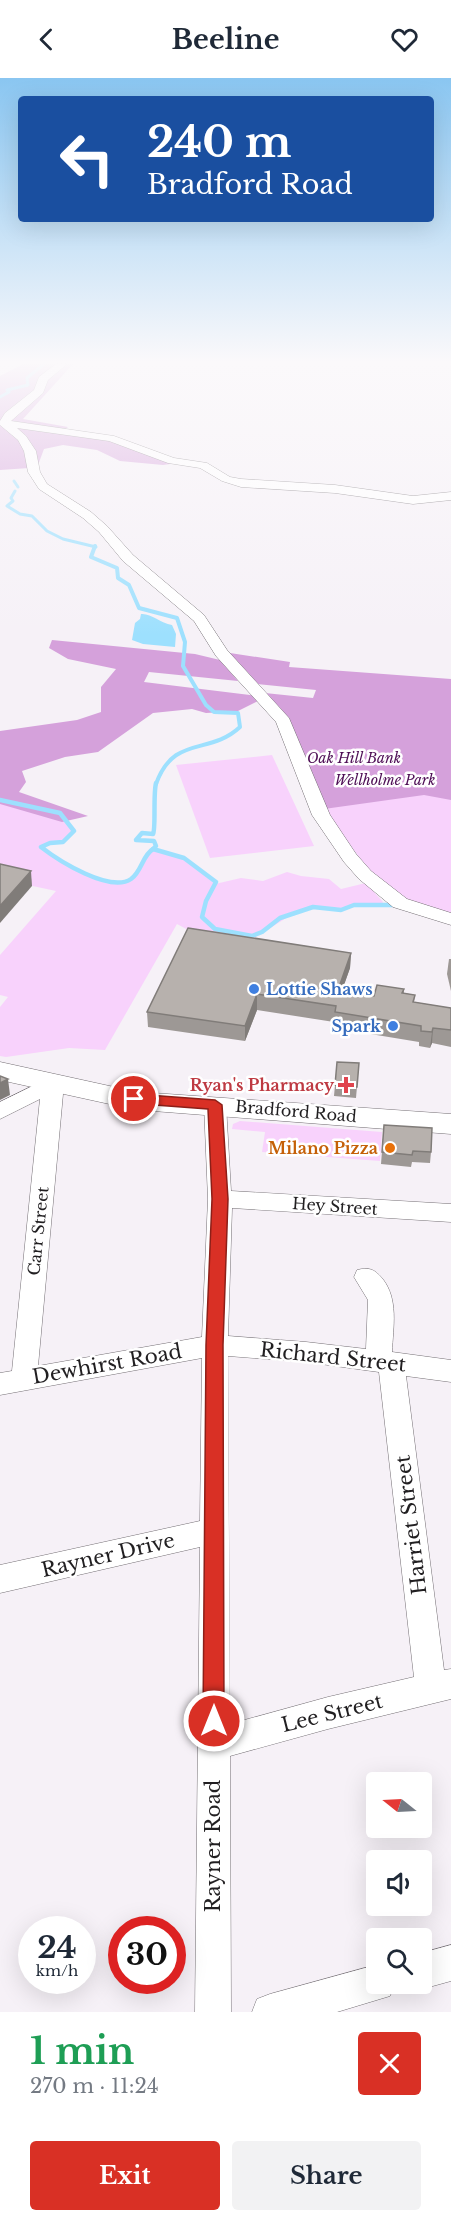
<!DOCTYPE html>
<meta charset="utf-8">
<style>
:root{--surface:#fff;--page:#f2f2f3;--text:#1f2937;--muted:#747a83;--accent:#d93025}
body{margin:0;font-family:"Libre Baskerville",serif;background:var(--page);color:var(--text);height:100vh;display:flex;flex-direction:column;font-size:22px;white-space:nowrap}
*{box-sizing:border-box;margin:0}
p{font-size:20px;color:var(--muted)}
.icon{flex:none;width:33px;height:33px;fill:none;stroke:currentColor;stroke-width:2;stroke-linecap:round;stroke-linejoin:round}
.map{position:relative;height:1934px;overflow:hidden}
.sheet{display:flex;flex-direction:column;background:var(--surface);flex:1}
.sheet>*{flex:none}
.banner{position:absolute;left:18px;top:18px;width:416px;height:126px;border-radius:6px;box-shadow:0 6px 24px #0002;background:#1a4fa0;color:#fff;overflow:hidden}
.needle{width:39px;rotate:288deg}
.buttons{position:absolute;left:366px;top:1694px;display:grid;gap:12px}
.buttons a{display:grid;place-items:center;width:66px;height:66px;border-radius:6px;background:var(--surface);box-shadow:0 6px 24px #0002;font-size:30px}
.speed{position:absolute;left:18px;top:1838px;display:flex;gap:12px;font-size:30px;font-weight:700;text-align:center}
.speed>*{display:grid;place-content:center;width:78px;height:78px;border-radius:50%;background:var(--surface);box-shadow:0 6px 24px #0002;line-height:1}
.speed small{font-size:15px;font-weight:400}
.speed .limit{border:9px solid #d22;background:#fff;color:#111}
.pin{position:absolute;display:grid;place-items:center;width:51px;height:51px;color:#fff;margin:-26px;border:3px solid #fff;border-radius:50%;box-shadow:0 2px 6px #0007}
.me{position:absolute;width:66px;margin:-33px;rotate:0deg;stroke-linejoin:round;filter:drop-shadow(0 0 4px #0008)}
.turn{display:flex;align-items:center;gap:21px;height:126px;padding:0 30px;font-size:27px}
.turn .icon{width:78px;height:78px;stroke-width:2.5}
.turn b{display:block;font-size:42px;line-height:51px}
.round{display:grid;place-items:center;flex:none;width:63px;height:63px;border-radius:6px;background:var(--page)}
.overview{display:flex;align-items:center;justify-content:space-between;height:102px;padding:0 30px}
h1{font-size:36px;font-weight:700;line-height:45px;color:#1e9e55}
.primary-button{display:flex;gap:12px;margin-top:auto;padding:12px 30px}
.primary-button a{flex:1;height:69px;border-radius:6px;background:var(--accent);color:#fff;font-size:24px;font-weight:700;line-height:69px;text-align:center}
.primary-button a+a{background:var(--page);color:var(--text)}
header{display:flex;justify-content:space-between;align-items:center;height:78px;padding:0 30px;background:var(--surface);font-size:27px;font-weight:700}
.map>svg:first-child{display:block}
</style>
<header><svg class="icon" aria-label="back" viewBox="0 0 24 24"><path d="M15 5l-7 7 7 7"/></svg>Beeline<svg class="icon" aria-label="heart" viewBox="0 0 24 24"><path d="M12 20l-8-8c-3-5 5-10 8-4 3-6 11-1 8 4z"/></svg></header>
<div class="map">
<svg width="451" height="1934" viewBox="0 0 451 1934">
<rect width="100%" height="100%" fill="#f6f1f7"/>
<g fill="#f8d2fc">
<path d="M 451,641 L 451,835 L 418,830 L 380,808 L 324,731 Z"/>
<path d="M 272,677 L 314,768 L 210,780 L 176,687 Z"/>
<path d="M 0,722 L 68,743 L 74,753 L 63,764 L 50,765 L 42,770 C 52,779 100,804 114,805 C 122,806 129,803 135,797 C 143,789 142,776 153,771 L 184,780 L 215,806 L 241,800 L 263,803 L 287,794 L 301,798 L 329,801 L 341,811 L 366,805 L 383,824 L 381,827 L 355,828 L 343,833 L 313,830 L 296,834 L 254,860 L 192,854 L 177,846 L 105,972 L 69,970 L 6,979 L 0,978 L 0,929 L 8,919 L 0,917 L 0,877 L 56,813 L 0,801 Z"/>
<path d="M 240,1043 L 382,1054 L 380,1083 L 262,1074 L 265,1054 L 232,1051 L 233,1046 Z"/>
</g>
<g fill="#d5a1db">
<path d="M 23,286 L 73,286 L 23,341 L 68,349 L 62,354 L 119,364 L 177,385 L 163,387 L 120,383 L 97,372 L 63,367 L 44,371 L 38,387 L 29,390 L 0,392 L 0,298 Z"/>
<path d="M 52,562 L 195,576 L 220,582 L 238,603 L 149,594 L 144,604 L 258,618 L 260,622 L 238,633 L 206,635 L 192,631 L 153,635 L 98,674 L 65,679 L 22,693 L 26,704 L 19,714 L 88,738 L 62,744 L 0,726 L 0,653 L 77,642 L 101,634 L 101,609 L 116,591 L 68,581 L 49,570 Z"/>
<path d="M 230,575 L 290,584 L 289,589 L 451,601 L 451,722 L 424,717 L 324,731 L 265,615 L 313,620 L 316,612 L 257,606 L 225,577 Z"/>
</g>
<path fill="#9de0fe" d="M 141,536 C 151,535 160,545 172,547 L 176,556 L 175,569 L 143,566 L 132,562 L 135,545 L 140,541 Z"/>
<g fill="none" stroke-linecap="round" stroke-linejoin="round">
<g stroke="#9de0fe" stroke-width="3">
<path d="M 0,319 L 9,314 L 7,312 L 28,307 L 27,300 L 44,286"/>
<path d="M 14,403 L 18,409"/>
<path d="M 15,413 L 11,420 L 13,423 L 7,428 L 20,436 L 32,438 L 47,453 L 63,461 L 96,469"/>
</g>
<path stroke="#9de0fe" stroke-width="4" d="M 95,468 L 91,479 L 117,490 L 118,500 L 129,507 L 139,530 L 177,540 L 185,564 L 183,588 L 206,627 L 214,634 L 238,635 L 240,649 C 209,678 174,656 156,706"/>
<g stroke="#9de0fe" stroke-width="4.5">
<path d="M 0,722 L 60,735 L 74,753 L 63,764 L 50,765 L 41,769 C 59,783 110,815 131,801 C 142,793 142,778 153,771 L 184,780 L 216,804 L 206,823 L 202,839 L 215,851 L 252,858 L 262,854 L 280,840 L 313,829 L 341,832 L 354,827 L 397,827"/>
<path d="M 153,771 L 156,768 L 154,763 L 136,762 L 142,755 L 153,756 C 156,751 153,717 156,705"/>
</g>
<g stroke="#746f74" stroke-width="1">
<g id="minor">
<path d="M 56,286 L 67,286 L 48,302 L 43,315 L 11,343 L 114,358 L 174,380 L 207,385 L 230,399 L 241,401 L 335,407 L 413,418 L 451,414 L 451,422 L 413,426 L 335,415 L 241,409 L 222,403 L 200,390 L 168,385 L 109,363 L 17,350 L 26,358 L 36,373 L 40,394 L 47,406 L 91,434 L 107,448 L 133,477 L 204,537 L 227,572 L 289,640 L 330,737 L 356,776 L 371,793 L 407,821 L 451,835 L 451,847 L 393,829 L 359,801 L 344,784 L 312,737 L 276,644 L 216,578 L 194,543 L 123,483 L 99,454 L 83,440 L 39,411 L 28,394 L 24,373 L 18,362 L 0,347 L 0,343 L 5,335 L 34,312 L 39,299 Z"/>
<path d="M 53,998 L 61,1000 L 64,1005 L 38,1288 L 202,1259 L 208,1121 L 204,1027 L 207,1022 L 215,1020 L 223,1022 L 226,1027 L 231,1113 L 451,1126 L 451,1144 L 232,1130 L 228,1258 L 306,1264 L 366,1271 L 368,1222 L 354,1199 L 357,1192 C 369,1189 374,1191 382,1200 C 399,1221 393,1249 392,1274 L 451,1282 L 451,1304 L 406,1298 L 444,1592 L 451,1591 L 451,1621 L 328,1651 L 230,1678 L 231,1934 L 195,1934 L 200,1469 L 0,1515 L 0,1487 L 200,1443 L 202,1280 L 0,1317 L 0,1295 L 12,1293 L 40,1021 L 0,1041 L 0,1024 ZM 228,1278 L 306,1284 L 379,1294 L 414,1599 L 328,1619 L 230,1646 Z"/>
<path d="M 451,1867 L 451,1903 L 422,1911 L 409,1906 L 422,1905 L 422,1875 Z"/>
<path d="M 376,1887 L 376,1905 L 395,1905 L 390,1918 L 337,1934 L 252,1934 L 257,1921 L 270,1916 Z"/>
</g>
</g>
<g stroke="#746f74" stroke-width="1">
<path id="major" d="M 0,984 L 114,1009 L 153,1015 L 451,1036 L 451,1056 L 153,1033 L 114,1027 L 0,1002 Z"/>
</g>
<use href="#minor" fill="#fff" fill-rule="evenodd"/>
<use href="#major" fill="#fff" fill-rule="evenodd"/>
</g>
<g fill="#9d9895">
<path d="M 351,875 L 350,890 L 342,912 L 374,918 L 404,911 L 404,915 L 415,917 L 414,924 L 451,930 L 451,969 L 432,965 L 430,970 L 419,968 L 419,964 L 334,950 L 334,944 L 257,932 L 245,963 L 148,949 L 147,934 Z"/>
<path d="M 449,881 L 451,881 L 451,913 L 447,896 Z"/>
<path d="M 359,985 L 356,1020 L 334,1018 L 335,1007 Z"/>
<path d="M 384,1047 L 431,1074 L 430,1085 L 412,1084 L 411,1089 L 381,1086 Z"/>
</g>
<g fill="#807c79">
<path d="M 31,793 L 32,808 L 0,845 L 0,828 Z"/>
<path d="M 351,875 L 350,890 L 337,927 L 338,912 Z"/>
<path d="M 257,916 L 257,932 L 245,963 L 245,948 Z"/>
<path d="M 433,950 L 432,965 L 430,970 L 432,954 Z"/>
<path d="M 8,1001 L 10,1017 L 0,1022 L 0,1005 Z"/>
</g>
<g fill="#b7b1ad" stroke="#807c79" stroke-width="1.5">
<path d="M 0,786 L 31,793 L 0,828 Z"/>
<path d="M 188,850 L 351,875 L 338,912 L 374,918 L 377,907 L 404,911 L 402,915 L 415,917 L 413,924 L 451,930 L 451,952 L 433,950 L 432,954 L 421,953 L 421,948 L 335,934 L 336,928 L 257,916 L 245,948 L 147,934 Z"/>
<path d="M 337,984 L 359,985 L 357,1009 L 335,1007 Z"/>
<path d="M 0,998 L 8,1001 L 0,1005 Z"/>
<path d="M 384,1047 L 432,1050 L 431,1074 L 413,1073 L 412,1077 L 382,1074 Z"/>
</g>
<linearGradient id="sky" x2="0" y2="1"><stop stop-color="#8ac6f1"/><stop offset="0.51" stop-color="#fbf9fb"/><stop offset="1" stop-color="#fbf9fb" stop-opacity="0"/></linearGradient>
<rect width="451" height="557" fill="url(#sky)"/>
<path fill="#d93025" stroke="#8d1f18" stroke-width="1.5" d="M 134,1016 L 215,1022 L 222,1027 L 228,1121 L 223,1267 L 224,1643 L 221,1650 L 214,1653 L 206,1650 L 203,1643 L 206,1267 L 212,1121 L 208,1031 L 128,1025 L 126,1021 L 128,1018 Z"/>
<g fill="#3f7fe0" stroke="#fff" stroke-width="2">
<circle cx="254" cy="911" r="6"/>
<circle cx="393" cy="948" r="6"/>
</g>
<path fill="#e0444e" stroke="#fff" stroke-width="2" d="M343 998h6v6h6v6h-6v6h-6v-6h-6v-6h6z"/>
<circle fill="#e8710a" stroke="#fff" stroke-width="2" cx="390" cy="1070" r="6"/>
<g text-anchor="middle" stroke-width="5" stroke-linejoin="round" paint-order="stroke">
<g font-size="14" font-style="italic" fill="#4e0e55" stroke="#fff">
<text x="354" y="685">Oak Hill Bank</text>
<text x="385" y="707">Wellholme Park</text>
</g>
<g font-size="16" font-weight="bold" fill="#366cbe" stroke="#fff" text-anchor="start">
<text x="266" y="917">Lottie Shaws</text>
<text x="381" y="954" text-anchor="end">Spark</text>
</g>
<g font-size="16" font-weight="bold" fill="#be3a42" stroke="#fff" text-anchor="end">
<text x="334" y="1013">Ryan's Pharmacy</text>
</g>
<g font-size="16" fill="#211f21" stroke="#fff">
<text transform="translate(296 1033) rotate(5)" y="6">Bradford Road</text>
<text transform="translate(335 1128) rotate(4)" y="6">Hey Street</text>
<text transform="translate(38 1153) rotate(-84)" y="6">Carr Street</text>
</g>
<g font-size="16" font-weight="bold" fill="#c56008" stroke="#fff" text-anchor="end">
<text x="378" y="1076">Milano Pizza</text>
</g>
<g font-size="20" fill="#211f21" stroke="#fff">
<text transform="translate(333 1279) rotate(6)" y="7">Richard Street</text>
<text transform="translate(107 1286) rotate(-10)" y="7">Dewhirst Road</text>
<text transform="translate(411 1447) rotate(-97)" y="7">Harriet Street</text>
<text transform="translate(108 1477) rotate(-13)" y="7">Rayner Drive</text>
<text transform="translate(332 1635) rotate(-14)" y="7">Lee Street</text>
<text transform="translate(213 1768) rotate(-90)" y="7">Rayner Road</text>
</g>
</g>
</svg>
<div class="buttons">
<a><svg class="needle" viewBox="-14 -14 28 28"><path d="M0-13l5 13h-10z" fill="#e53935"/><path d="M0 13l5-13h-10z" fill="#747a83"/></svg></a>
<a><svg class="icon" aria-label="sound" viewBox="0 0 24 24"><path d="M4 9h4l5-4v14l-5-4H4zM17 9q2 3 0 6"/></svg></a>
<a><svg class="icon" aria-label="search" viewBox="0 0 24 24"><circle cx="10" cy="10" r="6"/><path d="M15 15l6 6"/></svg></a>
</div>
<div class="speed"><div>24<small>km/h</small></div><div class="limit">30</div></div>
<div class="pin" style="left:134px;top:1021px;background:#d93025"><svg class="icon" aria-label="arrive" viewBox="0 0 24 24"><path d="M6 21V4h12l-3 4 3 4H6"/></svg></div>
<svg class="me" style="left:214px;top:1643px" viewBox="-20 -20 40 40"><circle r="17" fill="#d93025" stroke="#fff" stroke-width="3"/><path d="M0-11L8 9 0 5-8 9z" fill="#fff"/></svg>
<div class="banner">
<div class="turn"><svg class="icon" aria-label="left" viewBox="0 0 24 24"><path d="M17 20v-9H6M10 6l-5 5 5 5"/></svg><div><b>240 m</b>Bradford Road</div></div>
</div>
</div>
<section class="sheet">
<div class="overview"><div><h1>1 min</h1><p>270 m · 11:24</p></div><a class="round" style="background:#d93025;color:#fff"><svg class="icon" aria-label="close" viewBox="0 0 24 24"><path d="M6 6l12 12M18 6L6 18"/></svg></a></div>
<div class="primary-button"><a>Exit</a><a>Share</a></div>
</section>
